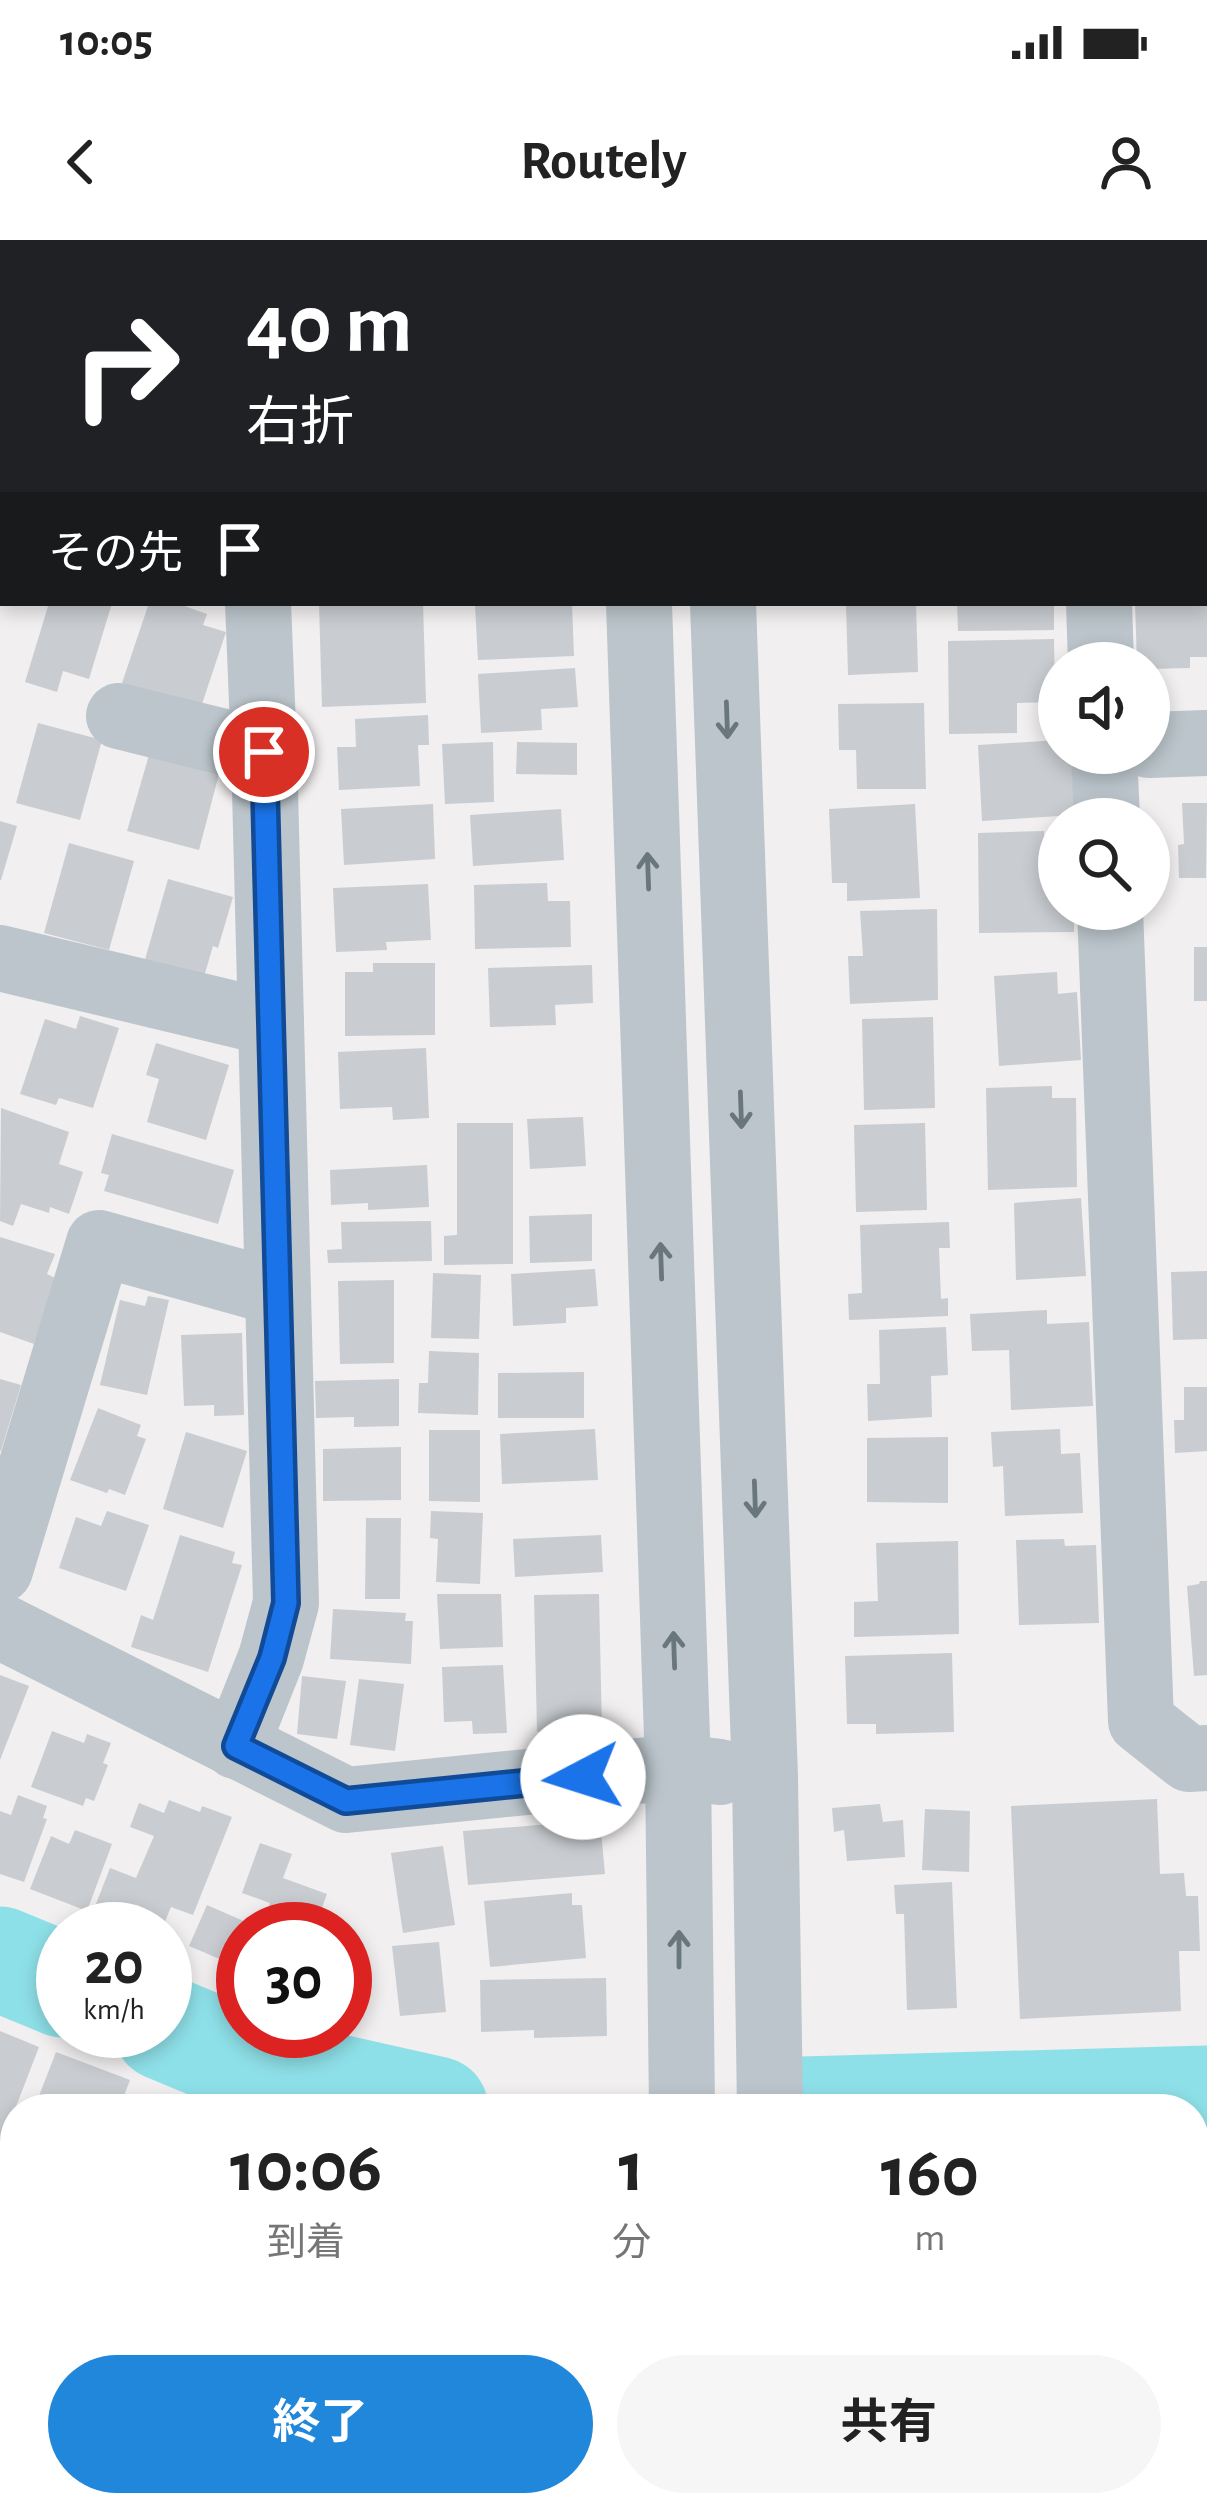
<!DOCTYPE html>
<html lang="ja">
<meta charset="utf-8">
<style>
:root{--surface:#fff;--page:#f6f6f6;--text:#222;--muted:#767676;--accent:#2087da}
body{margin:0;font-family:"Alegreya Sans","Noto Sans JP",sans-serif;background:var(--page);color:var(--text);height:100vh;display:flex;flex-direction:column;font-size:45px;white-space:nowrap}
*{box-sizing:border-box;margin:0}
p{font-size:39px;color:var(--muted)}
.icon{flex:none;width:66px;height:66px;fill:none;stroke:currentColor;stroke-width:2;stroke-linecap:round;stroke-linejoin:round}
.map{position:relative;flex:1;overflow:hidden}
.details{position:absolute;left:0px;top:1854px;width:1209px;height:423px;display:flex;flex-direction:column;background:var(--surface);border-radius:48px 48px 0 0;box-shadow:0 6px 18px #0003}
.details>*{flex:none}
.hud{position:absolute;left:0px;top:0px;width:1209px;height:366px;box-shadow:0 6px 18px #0003;background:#202124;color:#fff;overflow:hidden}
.tools{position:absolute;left:1038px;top:402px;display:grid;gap:24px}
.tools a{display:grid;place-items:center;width:132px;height:132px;border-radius:50%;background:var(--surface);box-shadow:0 6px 18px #0003;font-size:60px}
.speed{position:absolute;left:36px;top:1662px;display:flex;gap:24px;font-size:60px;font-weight:700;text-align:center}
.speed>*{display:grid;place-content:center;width:156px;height:156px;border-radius:50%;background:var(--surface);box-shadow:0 6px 18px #0003;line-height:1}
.speed small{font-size:30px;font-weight:400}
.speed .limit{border:18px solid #d22;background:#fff;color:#111}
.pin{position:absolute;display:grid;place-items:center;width:102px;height:102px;color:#fff;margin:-51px;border:6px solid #fff;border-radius:50%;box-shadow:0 3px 12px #0007}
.me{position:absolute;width:132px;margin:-66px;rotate:265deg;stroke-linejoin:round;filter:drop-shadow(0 0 9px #0008)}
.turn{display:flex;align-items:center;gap:42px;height:252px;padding:0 48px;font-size:54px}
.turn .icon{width:156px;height:156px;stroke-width:2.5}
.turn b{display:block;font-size:84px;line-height:102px}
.then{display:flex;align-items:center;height:114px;padding:0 48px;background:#0003;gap:24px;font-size:45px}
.eta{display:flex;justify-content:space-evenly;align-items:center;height:204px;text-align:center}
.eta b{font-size:72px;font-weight:700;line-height:84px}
.action{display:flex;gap:24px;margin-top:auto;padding:24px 48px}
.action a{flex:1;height:138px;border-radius:72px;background:var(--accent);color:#fff;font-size:48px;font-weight:700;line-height:138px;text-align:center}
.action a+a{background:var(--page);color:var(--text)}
.status{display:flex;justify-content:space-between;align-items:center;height:84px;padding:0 60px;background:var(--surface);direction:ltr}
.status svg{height:33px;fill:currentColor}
header{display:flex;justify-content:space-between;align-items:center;height:156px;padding:0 48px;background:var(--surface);font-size:54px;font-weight:700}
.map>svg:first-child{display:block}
</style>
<div class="status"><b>10:05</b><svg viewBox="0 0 49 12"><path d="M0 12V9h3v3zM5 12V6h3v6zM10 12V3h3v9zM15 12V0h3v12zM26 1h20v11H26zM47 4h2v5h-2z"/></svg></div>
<header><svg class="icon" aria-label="back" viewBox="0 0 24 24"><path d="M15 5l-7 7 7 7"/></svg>Routely<svg class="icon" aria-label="person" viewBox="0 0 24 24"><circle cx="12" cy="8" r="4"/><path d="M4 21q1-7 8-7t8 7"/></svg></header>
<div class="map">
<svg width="1207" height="2275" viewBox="0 0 1207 2275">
<rect width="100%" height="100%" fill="#f1efef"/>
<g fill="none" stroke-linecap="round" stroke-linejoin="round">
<g stroke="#8ee0e8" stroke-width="105">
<path d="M 0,1719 L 63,1745"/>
<path d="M 165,1788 L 271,1832 L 436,1869"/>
<path d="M 802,1869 L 1207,1858"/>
</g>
</g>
<g fill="#c9cdd1">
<path d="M 49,363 L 112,363 L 89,439 L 63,431 L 57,452 L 25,442 Z"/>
<path d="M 149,363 L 176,363 L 207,374 L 203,385 L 226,392 L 200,470 L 122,443 Z"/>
<path d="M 423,363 L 426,463 L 322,467 L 319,365 Z"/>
<path d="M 508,363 L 572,363 L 574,416 L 478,420 L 475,365 Z"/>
<path d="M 846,363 L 916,363 L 918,432 L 848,435 Z"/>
<path d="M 957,363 L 1054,363 L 1054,390 L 958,391 Z"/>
<path d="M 1135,363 L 1207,363 L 1207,417 L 1190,417 L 1190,428 L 1149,429 L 1149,423 L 1137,423 Z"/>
<path d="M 1054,399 L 1055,462 L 1017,463 L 1017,493 L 949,494 L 948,401 Z"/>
<path d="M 575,428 L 578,467 L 541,469 L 542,490 L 481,493 L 478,434 Z"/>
<path d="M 924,463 L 926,549 L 857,549 L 856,510 L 839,510 L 838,464 Z"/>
<path d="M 428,475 L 429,505 L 418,505 L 420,546 L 339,550 L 337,507 L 356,507 L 355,479 Z"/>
<path d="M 38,483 L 102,500 L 80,580 L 16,563 Z"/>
<path d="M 1059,500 L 1059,513 L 1071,513 L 1075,575 L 982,581 L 978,505 Z"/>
<path d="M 493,502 L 494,562 L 445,564 L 442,504 Z"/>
<path d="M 517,502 L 577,503 L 577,535 L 516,534 Z"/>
<path d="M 149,515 L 219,534 L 199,610 L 127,591 Z"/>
<path d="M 1182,563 L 1207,563 L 1206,638 L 1179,638 L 1178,605 L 1184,604 Z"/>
<path d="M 433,564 L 435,619 L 344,625 L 341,569 Z"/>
<path d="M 915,564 L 920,658 L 847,661 L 847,643 L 832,643 L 829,569 Z"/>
<path d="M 561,569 L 564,620 L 473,626 L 470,575 Z"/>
<path d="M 0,581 L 17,586 L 1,640 L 0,640 Z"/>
<path d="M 1044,591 L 1045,631 L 1059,630 L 1059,669 L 1074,669 L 1074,692 L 979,693 L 978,593 Z"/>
<path d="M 69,603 L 134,621 L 109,710 L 44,693 Z"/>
<path d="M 168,639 L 233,657 L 218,708 L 213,706 L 203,740 L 144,723 Z"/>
<path d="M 547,643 L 548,661 L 570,661 L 571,707 L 475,709 L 474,645 Z"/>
<path d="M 428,644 L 431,700 L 386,702 L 387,710 L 336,712 L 333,648 Z"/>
<path d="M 937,669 L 938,760 L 850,764 L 848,716 L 863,716 L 860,671 Z"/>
<rect x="1194" y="707" width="13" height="54"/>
<path d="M 373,723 L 435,723 L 435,795 L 345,796 L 345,732 L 373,732 Z"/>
<path d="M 592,725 L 593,763 L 555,765 L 556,785 L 490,787 L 488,728 Z"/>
<path d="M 1057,732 L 1058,754 L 1077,752 L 1081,820 L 999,826 L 994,736 Z"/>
<path d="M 80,776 L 119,788 L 93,868 L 59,858 L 56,865 L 20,854 L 45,779 L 76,789 Z"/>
<path d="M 933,777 L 935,868 L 864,870 L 862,779 Z"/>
<path d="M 156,803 L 229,825 L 206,900 L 147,882 L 159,839 L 146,835 Z"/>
<path d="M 426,808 L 429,878 L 393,880 L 392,867 L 340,869 L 338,812 Z"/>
<path d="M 1052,846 L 1052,858 L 1076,858 L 1077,947 L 988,950 L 986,848 Z"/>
<path d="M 1,868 L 69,892 L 59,924 L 83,932 L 69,974 L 50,967 L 49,973 L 21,964 L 13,986 L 0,981 Z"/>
<path d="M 583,877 L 586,926 L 530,929 L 527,879 Z"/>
<path d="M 457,883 L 513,883 L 513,1024 L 444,1025 L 444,996 L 457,995 Z"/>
<path d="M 925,883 L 927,970 L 856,972 L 854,885 Z"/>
<path d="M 112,894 L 234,930 L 218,984 L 104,951 L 109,935 L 101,933 Z"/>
<path d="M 427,925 L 429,967 L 368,970 L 368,963 L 331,965 L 330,930 Z"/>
<path d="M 1081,958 L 1086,1036 L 1016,1040 L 1014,963 Z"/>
<path d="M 592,974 L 592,1021 L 530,1023 L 529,976 Z"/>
<path d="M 431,981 L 432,1021 L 328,1023 L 327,1010 L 342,1009 L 341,982 Z"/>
<path d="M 949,982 L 950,1008 L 939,1008 L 941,1059 L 948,1058 L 948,1076 L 849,1080 L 848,1054 L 862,1053 L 860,985 Z"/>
<path d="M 0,997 L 55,1014 L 47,1034 L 57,1039 L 34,1104 L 0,1092 Z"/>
<path d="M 595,1029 L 598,1066 L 566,1068 L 566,1083 L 513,1086 L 511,1034 Z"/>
<path d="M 1207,1031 L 1207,1099 L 1173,1100 L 1171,1032 Z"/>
<path d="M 433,1033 L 481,1035 L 479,1099 L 431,1098 Z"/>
<path d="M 394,1040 L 394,1123 L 340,1124 L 338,1041 Z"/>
<path d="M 148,1056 L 169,1060 L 147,1155 L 100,1145 L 120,1060 L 145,1066 Z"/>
<path d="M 1047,1070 L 1047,1084 L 1089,1082 L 1093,1166 L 1011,1170 L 1009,1110 L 972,1111 L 970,1074 Z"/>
<path d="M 946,1087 L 948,1135 L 931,1136 L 932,1177 L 868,1181 L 867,1144 L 880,1144 L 879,1090 Z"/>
<path d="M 242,1093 L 244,1175 L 214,1176 L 214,1165 L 184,1166 L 181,1095 Z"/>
<path d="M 429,1111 L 479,1113 L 478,1175 L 418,1173 L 419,1143 L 428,1143 Z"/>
<path d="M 584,1132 L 584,1178 L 498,1178 L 498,1133 Z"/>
<path d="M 0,1139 L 21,1145 L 1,1211 L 0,1211 Z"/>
<path d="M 399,1139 L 399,1186 L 354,1187 L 354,1177 L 316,1178 L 315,1141 Z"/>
<path d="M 1184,1147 L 1207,1147 L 1207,1211 L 1175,1213 L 1174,1180 L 1184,1180 Z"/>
<path d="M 98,1168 L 141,1185 L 137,1196 L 146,1199 L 125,1255 L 109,1249 L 107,1253 L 70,1240 Z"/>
<path d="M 595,1189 L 598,1240 L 502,1244 L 500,1194 Z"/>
<path d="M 1060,1189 L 1061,1214 L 1080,1213 L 1083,1273 L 1005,1276 L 1003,1226 L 993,1227 L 991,1192 Z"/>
<path d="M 429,1190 L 480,1190 L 480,1262 L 429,1261 Z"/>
<path d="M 186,1192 L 247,1211 L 223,1288 L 163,1269 Z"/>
<path d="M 948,1197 L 948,1263 L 867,1262 L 867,1198 Z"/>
<path d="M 401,1207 L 401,1260 L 323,1261 L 323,1209 Z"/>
<path d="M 107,1271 L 149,1285 L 126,1351 L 59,1328 L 76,1277 L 101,1286 Z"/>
<path d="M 431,1271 L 483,1273 L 480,1344 L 436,1342 L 438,1299 L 430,1298 Z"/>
<path d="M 366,1278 L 401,1278 L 400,1359 L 365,1359 Z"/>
<path d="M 180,1295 L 235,1312 L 232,1323 L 242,1325 L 208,1432 L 131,1407 L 141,1375 L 153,1380 Z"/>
<path d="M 601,1295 L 603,1332 L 515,1337 L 513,1299 Z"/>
<path d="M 1064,1299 L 1065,1306 L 1096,1305 L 1099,1383 L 1019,1385 L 1016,1300 Z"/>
<path d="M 958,1301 L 959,1394 L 854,1397 L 854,1362 L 878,1361 L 876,1303 Z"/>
<path d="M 1200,1341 L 1207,1341 L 1207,1435 L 1194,1436 L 1187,1346 L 1199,1344 Z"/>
<path d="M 437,1354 L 501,1354 L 503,1407 L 440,1409 Z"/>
<path d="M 599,1354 L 602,1491 L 537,1492 L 534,1355 Z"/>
<path d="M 333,1369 L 406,1373 L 405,1381 L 413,1381 L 411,1424 L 330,1419 Z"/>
<path d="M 952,1413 L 954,1492 L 876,1494 L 876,1484 L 847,1484 L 845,1416 Z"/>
<path d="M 503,1425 L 507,1493 L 473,1494 L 472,1481 L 444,1482 L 442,1427 Z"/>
<path d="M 0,1435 L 29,1446 L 0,1520 Z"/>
<path d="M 302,1436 L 346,1441 L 337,1499 L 297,1494 Z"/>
<path d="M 359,1439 L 404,1444 L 395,1511 L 350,1505 Z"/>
<path d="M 52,1491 L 84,1503 L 87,1494 L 111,1503 L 103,1523 L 108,1525 L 94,1561 L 86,1558 L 83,1566 L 31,1547 Z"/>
<path d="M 18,1555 L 47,1566 L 43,1578 L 47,1579 L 24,1642 L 0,1634 L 0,1571 L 11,1575 Z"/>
<path d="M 1157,1559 L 1160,1634 L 1184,1633 L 1186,1656 L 1198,1656 L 1200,1711 L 1179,1711 L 1181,1771 L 1020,1779 L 1011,1566 Z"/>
<path d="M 169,1560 L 200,1572 L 202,1566 L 232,1577 L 193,1675 L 171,1667 L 162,1689 L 130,1689 L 92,1674 L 110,1628 L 136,1638 L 154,1596 L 130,1587 L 139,1563 L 164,1573 Z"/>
<path d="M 880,1564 L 883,1582 L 903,1580 L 905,1617 L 847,1621 L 844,1590 L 834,1592 L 832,1568 Z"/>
<path d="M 925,1569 L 970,1571 L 969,1632 L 922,1630 Z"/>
<path d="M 600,1580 L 605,1634 L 468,1645 L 463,1591 Z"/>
<path d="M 75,1590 L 112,1604 L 87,1671 L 30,1649 L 51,1596 L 69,1604 Z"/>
<path d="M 260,1603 L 292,1614 L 283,1638 L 327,1654 L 314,1689 L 296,1689 L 265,1677 L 270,1663 L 242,1653 Z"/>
<path d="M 443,1606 L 455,1685 L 403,1693 L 391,1613 Z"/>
<path d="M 952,1642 L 957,1768 L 907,1770 L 904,1674 L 896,1674 L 894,1645 Z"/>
<path d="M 572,1653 L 572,1665 L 582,1665 L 586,1718 L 490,1727 L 484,1661 Z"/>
<path d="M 207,1665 L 262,1689 L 243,1689 L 243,1729 L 189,1706 Z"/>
<path d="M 439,1702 L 446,1772 L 400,1776 L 392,1706 Z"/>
<path d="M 345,1726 L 364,1731 L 353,1773 L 345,1770 Z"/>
<path d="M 606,1738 L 607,1796 L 534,1798 L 534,1790 L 481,1792 L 480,1740 Z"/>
<path d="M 0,1791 L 39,1807 L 0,1908 Z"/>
<path d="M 56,1812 L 130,1840 L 119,1869 L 34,1869 Z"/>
<path d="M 155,1854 L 195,1868 L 195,1869 L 149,1869 Z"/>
<path d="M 1194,1980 L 1207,1984 L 1206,2118 L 1194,2115 Z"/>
<path d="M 0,2225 L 15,2239 L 15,2262 L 55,2262 L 43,2275 L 0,2275 Z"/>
<path d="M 87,2262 L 119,2262 L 142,2275 L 80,2275 Z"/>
<path d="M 216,2262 L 301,2262 L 294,2275 L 209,2275 Z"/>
<rect x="561" y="2262" width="67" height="13"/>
<path d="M 915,2262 L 1067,2262 L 1067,2275 L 916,2275 Z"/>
</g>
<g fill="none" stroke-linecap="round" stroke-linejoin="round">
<g stroke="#bbc5cb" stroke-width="66">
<path d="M 176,0 L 179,3"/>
<path d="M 629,0 L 629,3"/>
<path d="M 705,0 L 705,3"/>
<path d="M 41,3 L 43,0"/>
<path d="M 1102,3 L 1103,0"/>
<path d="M 0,87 L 3,81"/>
<path d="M 1206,112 L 1207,112"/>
<path d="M 1206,309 L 1207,309"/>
<path d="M 639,363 L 678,1527 L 682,1869"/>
<path d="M 723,363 L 765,1537 L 770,1869"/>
<path d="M 1099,363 L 1101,423"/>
<path d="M 119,476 L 264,512"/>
<path d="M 1149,505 L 1207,503"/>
<path d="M 1104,513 L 1107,579"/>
<path d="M 1110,669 L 1141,1481 L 1189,1519 L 1207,1518"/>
<path d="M 0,718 L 271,783"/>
<path d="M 0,1330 L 99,1003 L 278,1053"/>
<path d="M 0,1386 L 346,1560 L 678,1527 L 720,1532"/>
<path d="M 236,1506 L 271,1418 L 286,1363 L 264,512 L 258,363"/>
<path d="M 0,1949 L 15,1957"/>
<path d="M 387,2262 L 403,2275"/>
<path d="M 697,2262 L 697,2275"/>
<path d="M 776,2262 L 776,2275"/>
</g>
</g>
<defs><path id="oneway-shaft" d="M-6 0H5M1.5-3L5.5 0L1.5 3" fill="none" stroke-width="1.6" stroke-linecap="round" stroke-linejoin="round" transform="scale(3)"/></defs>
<g stroke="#6a767d">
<use href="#oneway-shaft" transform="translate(727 480) rotate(88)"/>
<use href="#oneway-shaft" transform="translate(648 631) rotate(-92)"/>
<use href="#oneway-shaft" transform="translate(741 870) rotate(88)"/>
<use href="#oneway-shaft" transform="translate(661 1021) rotate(-92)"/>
<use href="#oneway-shaft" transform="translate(755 1259) rotate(88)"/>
<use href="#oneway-shaft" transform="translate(674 1410) rotate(-92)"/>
<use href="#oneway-shaft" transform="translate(679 1709) rotate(-90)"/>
</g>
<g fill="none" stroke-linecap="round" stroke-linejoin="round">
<g stroke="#114b97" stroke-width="30">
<path id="route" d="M 264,512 L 286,1363 L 272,1418 L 236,1506 L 346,1561 L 583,1537"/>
</g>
<use href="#route" stroke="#1a73e8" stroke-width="21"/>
</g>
</svg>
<div class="tools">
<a><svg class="icon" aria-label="sound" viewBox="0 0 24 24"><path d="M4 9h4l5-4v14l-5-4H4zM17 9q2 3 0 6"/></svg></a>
<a><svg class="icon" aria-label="search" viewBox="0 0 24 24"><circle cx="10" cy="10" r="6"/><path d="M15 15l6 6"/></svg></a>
</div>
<div class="speed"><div>20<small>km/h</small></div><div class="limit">30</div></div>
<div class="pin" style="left:264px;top:512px;background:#d93025"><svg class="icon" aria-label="arrive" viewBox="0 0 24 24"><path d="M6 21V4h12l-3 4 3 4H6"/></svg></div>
<svg class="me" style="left:583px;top:1537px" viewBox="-20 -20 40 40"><circle r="19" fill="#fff"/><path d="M0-13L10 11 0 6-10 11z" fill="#1a73e8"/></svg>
<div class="hud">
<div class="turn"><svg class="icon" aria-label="right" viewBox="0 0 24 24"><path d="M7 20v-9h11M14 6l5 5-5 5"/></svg><div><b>40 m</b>右折</div></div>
<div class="then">その先<svg class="icon" aria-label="arrive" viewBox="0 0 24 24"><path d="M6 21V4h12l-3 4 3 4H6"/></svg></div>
</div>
<section class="details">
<div class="eta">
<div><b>10:06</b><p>到着</p></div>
<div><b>1</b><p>分</p></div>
<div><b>160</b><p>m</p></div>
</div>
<div class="action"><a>終了</a><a>共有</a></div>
</section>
</div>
